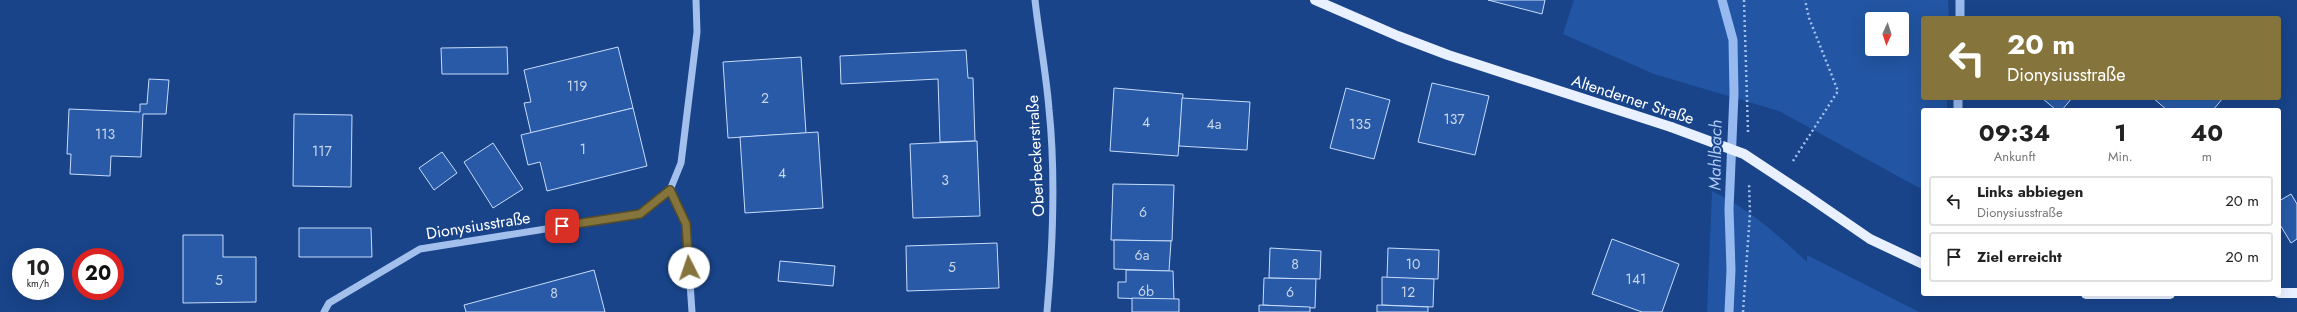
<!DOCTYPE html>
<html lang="de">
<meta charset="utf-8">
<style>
:root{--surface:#fff;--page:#f2f2f2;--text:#222;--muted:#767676;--line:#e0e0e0}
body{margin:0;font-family:Jost,sans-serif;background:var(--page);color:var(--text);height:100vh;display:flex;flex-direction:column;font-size:15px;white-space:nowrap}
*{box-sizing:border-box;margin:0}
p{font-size:13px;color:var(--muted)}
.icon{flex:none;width:22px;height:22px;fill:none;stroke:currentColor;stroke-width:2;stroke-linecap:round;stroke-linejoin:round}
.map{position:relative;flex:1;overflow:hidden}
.panel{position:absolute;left:1921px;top:108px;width:360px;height:188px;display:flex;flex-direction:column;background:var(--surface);border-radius:4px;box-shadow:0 4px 16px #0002}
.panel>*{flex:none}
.hud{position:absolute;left:1921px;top:16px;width:360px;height:84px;border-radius:4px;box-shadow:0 4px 16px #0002;background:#85753d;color:#fff;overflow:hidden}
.needle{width:26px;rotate:183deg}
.buttons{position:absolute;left:1865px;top:12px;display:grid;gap:8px}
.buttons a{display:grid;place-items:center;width:44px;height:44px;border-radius:4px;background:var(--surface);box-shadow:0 4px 16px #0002;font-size:20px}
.speed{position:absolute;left:12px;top:248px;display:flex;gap:8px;font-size:20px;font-weight:700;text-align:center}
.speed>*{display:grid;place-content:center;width:52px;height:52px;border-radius:50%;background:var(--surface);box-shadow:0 4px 16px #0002;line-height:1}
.speed small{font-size:10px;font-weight:400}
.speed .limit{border:6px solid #d22;background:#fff;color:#111}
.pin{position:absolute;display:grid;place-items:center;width:34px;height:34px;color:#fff;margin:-17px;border-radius:8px;box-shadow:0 2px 6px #0006}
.me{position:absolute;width:44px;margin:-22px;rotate:356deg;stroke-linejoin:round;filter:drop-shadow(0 0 3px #0008)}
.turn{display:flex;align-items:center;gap:14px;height:84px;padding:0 20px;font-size:18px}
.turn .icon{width:52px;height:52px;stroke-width:2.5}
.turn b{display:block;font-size:28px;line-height:34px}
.eta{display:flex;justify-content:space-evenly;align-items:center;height:68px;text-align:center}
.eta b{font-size:24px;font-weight:700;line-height:28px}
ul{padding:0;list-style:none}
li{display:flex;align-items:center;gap:12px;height:50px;margin:0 8px 6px;padding:0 12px;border:2px solid var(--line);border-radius:4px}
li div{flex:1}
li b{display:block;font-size:15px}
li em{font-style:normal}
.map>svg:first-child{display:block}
</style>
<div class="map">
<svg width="2297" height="312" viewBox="0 0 2297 312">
<rect width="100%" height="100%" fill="#19448a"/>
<g fill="#2255a3" fill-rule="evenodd">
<path d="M 1574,0 L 1948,0 L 1949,18 L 1923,18 L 1923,98 L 1947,98 L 1947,110 L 1923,110 L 1923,190 L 1779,111 L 1654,74 L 1563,34 ZM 1872,19 L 1902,19 L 1902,49 L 1872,49 Z"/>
<path d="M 1712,191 C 1748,208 1778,235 1807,262 L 1807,255 L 1919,312 L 1707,312 Z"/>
</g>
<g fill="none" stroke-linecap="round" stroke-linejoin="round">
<g stroke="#96baef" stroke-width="9">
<path d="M 1722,0 L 1733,40 L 1734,94 L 1729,209 L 1731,270 L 1729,312"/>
<path d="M 1960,18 L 1960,0"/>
<path d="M 1958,110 L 1958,98"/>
</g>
</g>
<g fill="#285aa8" stroke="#c8dcfa">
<path d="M 1488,0 L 1545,0 L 1542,14 Z"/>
<path d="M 507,47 L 508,74 L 442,74 L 441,48 Z"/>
<path d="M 618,47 L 633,108 L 531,133 L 524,103 L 531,102 L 524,70 Z"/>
<path d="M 966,50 L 968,78 L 973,78 L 975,141 L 940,142 L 938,79 L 841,84 L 840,56 Z"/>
<path d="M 801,57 L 806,133 L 728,138 L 723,62 Z"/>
<path d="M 149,79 L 169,80 L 166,114 L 143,114 L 141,157 L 111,156 L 110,176 L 70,174 L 71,154 L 67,154 L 69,109 L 140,112 L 140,104 L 147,104 Z"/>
<path d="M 1432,83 L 1489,96 L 1475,155 L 1418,142 Z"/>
<path d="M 1114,88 L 1183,94 L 1178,156 L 1110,151 Z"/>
<path d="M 1346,88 L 1390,100 L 1374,159 L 1330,148 Z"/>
<path d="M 1182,98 L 1250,102 L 1247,150 L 1179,146 Z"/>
<path d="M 2042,98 L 2072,98 L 2062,110 L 2056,110 Z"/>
<path d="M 2153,98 L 2223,98 L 2213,110 L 2167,110 Z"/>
<path d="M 633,108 L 647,166 L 547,191 L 540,162 L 528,165 L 521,135 Z"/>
<path d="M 294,114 L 352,115 L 351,187 L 293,186 Z"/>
<path d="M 818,132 L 823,208 L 745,213 L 740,137 Z"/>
<path d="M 977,141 L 980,216 L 913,218 L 910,144 Z"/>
<path d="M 493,143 L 523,189 L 493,208 L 464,162 Z"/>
<path d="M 442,152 L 457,173 L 434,190 L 419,168 Z"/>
<path d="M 1113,184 L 1174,185 L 1172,241 L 1111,240 Z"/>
<path d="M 2291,194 L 2297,204 L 2297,239 L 2291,243 L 2279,223 L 2279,201 Z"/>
<path d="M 299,228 L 371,228 L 372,257 L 299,257 Z"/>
<path d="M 183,235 L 223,235 L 223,257 L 256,257 L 256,302 L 183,303 Z"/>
<path d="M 1612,239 L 1679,264 L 1662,312 L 1642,312 L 1592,294 Z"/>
<path d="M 1114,240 L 1171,241 L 1169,271 L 1114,269 Z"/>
<path d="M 997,243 L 999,288 L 907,291 L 906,246 Z"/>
<path d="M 1270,248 L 1321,251 L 1320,279 L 1269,278 Z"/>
<path d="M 1388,248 L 1439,250 L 1438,279 L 1387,278 Z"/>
<path d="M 780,261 L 835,266 L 833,286 L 778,281 Z"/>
<path d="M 594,270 L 605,312 L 466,312 L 464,305 Z"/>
<path d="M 1126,270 L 1173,271 L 1174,300 L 1118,298 L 1118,282 L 1126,282 Z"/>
<path d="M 1382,277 L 1434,279 L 1433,307 L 1382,305 Z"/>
<path d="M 1264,278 L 1316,279 L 1315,308 L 1263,305 Z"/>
<path d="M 1132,298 L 1179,299 L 1179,312 L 1132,312 Z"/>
<path d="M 1259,305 L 1310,307 L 1310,312 L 1259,312 Z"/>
<path d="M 1377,305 L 1428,307 L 1428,312 L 1377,312 Z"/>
</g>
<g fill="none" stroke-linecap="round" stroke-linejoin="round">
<g stroke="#a3c0ed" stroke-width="2.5" stroke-dasharray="2 3" stroke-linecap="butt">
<path d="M 1744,0 L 1748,132"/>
<path d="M 1793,161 L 1838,91 L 1809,18 L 1805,0"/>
<path d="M 1743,312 L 1750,213 L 1749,183"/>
</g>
<g stroke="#a3c0ed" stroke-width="7">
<path d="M 1035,0 C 1039,36 1046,72 1049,109 C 1056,176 1053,245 1047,312"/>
<path d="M 670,190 L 686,224 L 692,312"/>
<path d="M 324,312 L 329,303 L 420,249 L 639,214 L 670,190 L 681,163 L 697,32 L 696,0"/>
</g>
<g stroke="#e9f0ff" stroke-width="10">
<path d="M 1315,0 L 1398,36 L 1448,55 L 1671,127"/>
<path d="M 1806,195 L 1870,239 L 1923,264"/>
<path d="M 2279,293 L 2297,293"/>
<path d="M 2086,294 L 2170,294"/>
</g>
<path stroke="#e9f0ff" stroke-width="10" d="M 1671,127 L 1744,154 L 1806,195"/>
</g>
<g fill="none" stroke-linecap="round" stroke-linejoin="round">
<g stroke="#564c28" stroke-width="10">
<path id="route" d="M 562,226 L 640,214 L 670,190 L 686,224 L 689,268"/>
</g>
<use href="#route" stroke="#85753d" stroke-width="7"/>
</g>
<g text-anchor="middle" stroke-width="4" stroke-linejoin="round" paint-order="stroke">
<g font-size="14" fill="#c9d6e9">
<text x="577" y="91">119</text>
<text x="765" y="103">2</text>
<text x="1454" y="124">137</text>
<text x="1146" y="127">4</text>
<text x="1214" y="129">4a</text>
<text x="1360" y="129">135</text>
<text x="105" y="139">113</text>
<text x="583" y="154">1</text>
<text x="322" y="156">117</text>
<text x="782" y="178">4</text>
<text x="945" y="185">3</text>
<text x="1143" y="217">6</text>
<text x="1142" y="260">6a</text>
<text x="1295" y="269">8</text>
<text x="1413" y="269">10</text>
<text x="952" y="272">5</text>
<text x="1636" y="284">141</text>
<text x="219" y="285">5</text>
<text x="1146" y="296">6b</text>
<text x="1290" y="297">6</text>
<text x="1408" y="297">12</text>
<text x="554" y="298">8</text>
</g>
<g font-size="16" fill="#fff" stroke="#19448a">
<text transform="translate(1633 99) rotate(18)" y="6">Altenderner Straße</text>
<text transform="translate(1035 156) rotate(-93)" y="6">Oberbeckerstraße</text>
<text transform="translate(478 225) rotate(-9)" y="6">Dionysiusstraße</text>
</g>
<g font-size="17" font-style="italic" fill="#afcbf4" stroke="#19448a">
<text transform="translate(1715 155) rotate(-89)" y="6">Mahlbach</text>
</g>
</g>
</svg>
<div class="buttons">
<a><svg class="needle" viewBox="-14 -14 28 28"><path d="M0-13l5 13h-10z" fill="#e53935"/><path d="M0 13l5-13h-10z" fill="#767676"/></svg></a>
</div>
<div class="speed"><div>10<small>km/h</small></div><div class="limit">20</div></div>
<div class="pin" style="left:562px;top:226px;background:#d93025"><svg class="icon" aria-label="arrive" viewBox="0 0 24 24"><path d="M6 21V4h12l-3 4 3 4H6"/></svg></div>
<svg class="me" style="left:689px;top:268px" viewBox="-20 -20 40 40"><circle r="19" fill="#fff"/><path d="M0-13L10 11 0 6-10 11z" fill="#85753d"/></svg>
<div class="hud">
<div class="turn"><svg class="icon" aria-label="left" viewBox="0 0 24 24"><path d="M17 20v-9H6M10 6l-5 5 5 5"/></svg><div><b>20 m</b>Dionysiusstraße</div></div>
</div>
<section class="panel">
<div class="eta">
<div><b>09:34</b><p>Ankunft</p></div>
<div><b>1</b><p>Min.</p></div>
<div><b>40</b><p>m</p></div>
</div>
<ul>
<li><svg class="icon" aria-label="left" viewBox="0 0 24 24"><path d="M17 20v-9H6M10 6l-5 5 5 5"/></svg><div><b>Links abbiegen</b><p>Dionysiusstraße</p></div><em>20 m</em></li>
<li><svg class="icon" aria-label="arrive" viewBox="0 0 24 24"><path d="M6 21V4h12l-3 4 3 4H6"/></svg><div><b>Ziel erreicht</b></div><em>20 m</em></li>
</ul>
</section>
</div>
